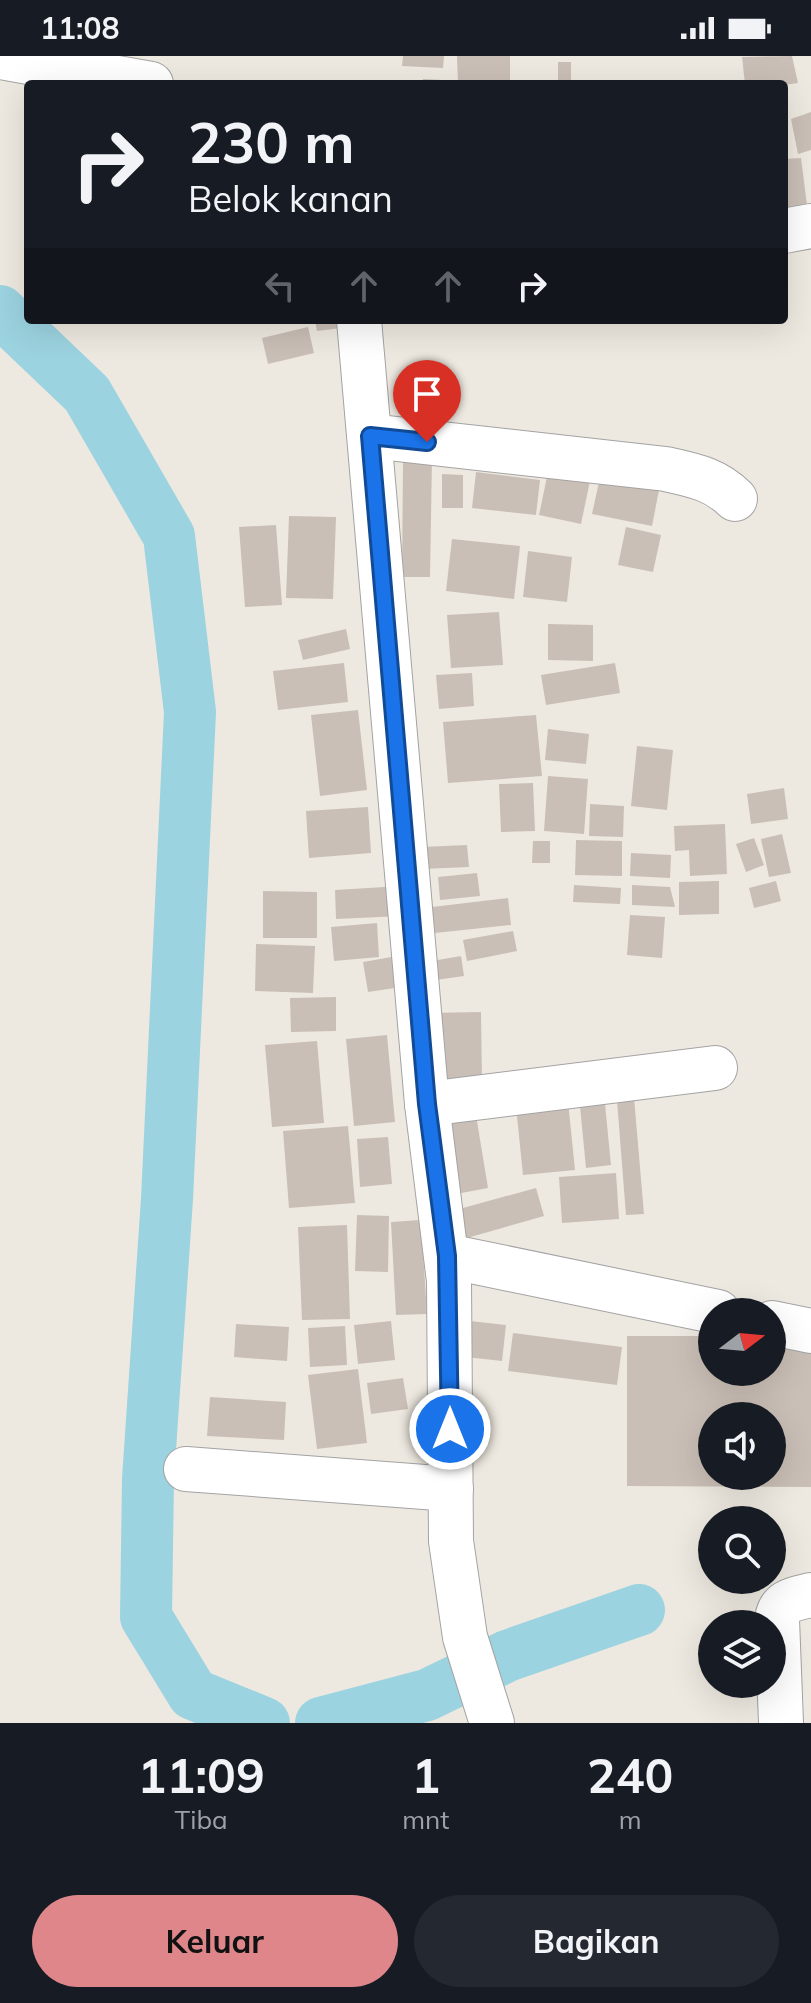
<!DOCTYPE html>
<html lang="id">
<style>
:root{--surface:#171b24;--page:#242831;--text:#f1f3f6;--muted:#9ea1a6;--accent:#df868a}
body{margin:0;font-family:Mulish,sans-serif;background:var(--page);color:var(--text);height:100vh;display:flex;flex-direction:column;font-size:30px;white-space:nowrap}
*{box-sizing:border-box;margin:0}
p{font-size:26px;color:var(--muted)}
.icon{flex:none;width:44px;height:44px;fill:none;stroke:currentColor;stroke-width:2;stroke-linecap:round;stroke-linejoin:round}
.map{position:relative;height:1667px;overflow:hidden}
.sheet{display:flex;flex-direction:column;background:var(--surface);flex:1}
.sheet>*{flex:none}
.banner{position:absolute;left:24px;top:24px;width:764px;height:244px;border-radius:8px;box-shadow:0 8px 32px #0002;background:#171b24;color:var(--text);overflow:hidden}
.needle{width:52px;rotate:74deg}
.buttons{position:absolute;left:698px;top:1242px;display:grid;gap:16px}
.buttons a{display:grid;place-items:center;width:88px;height:88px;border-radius:50%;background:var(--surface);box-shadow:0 8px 32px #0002;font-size:40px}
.pin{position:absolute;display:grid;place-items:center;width:68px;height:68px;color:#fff;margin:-82px -34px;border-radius:50% 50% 50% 0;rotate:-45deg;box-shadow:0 0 8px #0007}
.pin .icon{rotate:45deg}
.me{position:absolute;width:88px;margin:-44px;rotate:0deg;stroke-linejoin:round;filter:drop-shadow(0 0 6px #0008)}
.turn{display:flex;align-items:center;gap:28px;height:168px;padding:0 32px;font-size:36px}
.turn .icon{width:104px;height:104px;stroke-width:2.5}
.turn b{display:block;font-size:56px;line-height:68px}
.lanes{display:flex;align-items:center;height:76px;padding:0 32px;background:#0003;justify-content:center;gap:40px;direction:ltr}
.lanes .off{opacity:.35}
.eta{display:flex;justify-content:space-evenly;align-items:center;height:136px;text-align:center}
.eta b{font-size:48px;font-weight:700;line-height:56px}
.action{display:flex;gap:16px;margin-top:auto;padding:16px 32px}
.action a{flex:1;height:92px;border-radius:48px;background:var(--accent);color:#111;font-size:32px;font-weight:700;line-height:92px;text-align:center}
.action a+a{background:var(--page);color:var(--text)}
.status{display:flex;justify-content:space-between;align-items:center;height:56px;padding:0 40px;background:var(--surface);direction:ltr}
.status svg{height:22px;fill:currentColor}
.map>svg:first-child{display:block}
</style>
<div class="status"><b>11:08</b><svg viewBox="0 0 49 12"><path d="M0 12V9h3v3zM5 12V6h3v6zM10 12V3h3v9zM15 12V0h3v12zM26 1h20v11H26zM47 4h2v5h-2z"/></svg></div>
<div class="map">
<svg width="811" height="1667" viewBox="0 0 811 1667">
<rect width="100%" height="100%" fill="#eee9e0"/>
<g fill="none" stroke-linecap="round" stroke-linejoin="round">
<g stroke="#9cd3e0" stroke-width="52">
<path d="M 0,255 L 87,338 L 169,480 L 190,656 L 167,1143 L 148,1423 L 146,1561 L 193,1638 L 264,1667"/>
<path d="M 321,1667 L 427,1639 L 507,1600 L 639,1554"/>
</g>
</g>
<g fill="#cabfb6" fill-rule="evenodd">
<path d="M 403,0 L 444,0 L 443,12 L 402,10 Z"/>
<path d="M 457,0 L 510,0 L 510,28 L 458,28 Z"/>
<path d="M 792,0 L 798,27 L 784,29 L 745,28 L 742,1 Z"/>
<rect x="558" y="6" width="13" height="22"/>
<path d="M 423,23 L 443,24 L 443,28 L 422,28 Z"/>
<path d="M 811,56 L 811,94 L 798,98 L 791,63 Z"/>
<path d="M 801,102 L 808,157 L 784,161 L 784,103 Z"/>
<path d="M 315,264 L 356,264 L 357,270 L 317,275 Z"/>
<path d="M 308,271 L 314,297 L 268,308 L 262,282 Z"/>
<path d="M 403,403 L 432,403 L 430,521 L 402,521 Z"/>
<path d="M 549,411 L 591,420 L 581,468 L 539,459 Z"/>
<path d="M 476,416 L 540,424 L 536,459 L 472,452 Z"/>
<path d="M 601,417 L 660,429 L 652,470 L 592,458 Z"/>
<path d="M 442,418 L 463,419 L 463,452 L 442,452 Z"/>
<path d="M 289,460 L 336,461 L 333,543 L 286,542 Z"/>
<path d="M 276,469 L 282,549 L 245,551 L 239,471 Z"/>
<path d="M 626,471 L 661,479 L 653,516 L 618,509 Z"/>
<path d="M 452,483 L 520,490 L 514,543 L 446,535 Z"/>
<path d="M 528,495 L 572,501 L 567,546 L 523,541 Z"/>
<path d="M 499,556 L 503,609 L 451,612 L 447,559 Z"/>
<path d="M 548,568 L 593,569 L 593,605 L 548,604 Z"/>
<path d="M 346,573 L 350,593 L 303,604 L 298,584 Z"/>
<path d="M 344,607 L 348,646 L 278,654 L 273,615 Z"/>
<path d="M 615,607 L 620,637 L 546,649 L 541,619 Z"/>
<path d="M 472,617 L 474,650 L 439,653 L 436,619 Z"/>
<path d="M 358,654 L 367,734 L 320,740 L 311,659 Z"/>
<path d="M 536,659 L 542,720 L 448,727 L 443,666 Z"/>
<path d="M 548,673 L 589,678 L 586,708 L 545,704 Z"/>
<path d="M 637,690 L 673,694 L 667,754 L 631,750 Z"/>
<path d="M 548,720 L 588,723 L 584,778 L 544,775 Z"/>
<path d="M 533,727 L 535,775 L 501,776 L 499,728 Z"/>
<path d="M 784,732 L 788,763 L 751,768 L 747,738 Z"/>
<path d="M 590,748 L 624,750 L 623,781 L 589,780 Z"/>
<path d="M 368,751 L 371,797 L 309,802 L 306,755 Z"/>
<path d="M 725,768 L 727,818 L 690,820 L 689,794 L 675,795 L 674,770 Z"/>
<path d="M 782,778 L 791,817 L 769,821 L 761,783 Z"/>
<path d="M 754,782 L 764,809 L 746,816 L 736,788 Z"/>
<path d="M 576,784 L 622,785 L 622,820 L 575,819 Z"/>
<path d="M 533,785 L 550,785 L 550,807 L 532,807 Z"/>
<path d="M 467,789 L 469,811 L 423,813 L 421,791 Z"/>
<path d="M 631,797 L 671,799 L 670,822 L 630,820 Z"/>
<path d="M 477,817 L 480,840 L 440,844 L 438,821 Z"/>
<path d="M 719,825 L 719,858 L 679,859 L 679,826 Z"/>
<path d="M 776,825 L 781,845 L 754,852 L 749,832 Z"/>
<path d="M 574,829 L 621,832 L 620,848 L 573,846 Z"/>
<path d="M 632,829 L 670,831 L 675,851 L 632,849 Z"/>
<path d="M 401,830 L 402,860 L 336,863 L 335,834 Z"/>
<path d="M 263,835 L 317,836 L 317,882 L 263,882 Z"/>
<path d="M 508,842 L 511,869 L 435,877 L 432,851 Z"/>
<path d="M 630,859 L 665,861 L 662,902 L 627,899 Z"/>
<path d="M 377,867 L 379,901 L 334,905 L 331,871 Z"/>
<path d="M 513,875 L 517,895 L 467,905 L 463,884 Z"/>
<path d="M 256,888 L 315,890 L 313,937 L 255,935 Z"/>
<path d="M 403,899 L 408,930 L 368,936 L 363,906 Z"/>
<path d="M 461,900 L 464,920 L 429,925 L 426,906 Z"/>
<path d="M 336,941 L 336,975 L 291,976 L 290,942 Z"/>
<path d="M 481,956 L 482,1024 L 430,1025 L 428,957 Z"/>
<path d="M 387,979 L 395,1066 L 354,1070 L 346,983 Z"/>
<path d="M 317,985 L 324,1067 L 272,1071 L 265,989 Z"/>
<path d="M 633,1030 L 644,1158 L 626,1159 L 616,1032 Z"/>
<path d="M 567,1036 L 575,1114 L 523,1119 L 515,1041 Z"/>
<path d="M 604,1038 L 611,1109 L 586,1112 L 579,1040 Z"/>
<path d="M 475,1053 L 488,1132 L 456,1138 L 443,1058 Z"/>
<path d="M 348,1070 L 355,1147 L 289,1152 L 283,1075 Z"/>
<path d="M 388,1081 L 392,1128 L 360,1131 L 357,1083 Z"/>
<path d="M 616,1117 L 619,1163 L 562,1167 L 559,1121 Z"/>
<path d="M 536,1132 L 544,1160 L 460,1184 L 452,1155 Z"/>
<path d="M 357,1159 L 389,1160 L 388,1216 L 355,1215 Z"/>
<path d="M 421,1164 L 427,1258 L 396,1259 L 391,1166 Z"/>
<path d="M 347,1169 L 350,1263 L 302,1264 L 298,1171 Z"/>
<path d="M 461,1264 L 506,1269 L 502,1305 L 456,1300 Z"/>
<path d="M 391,1265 L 395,1304 L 358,1308 L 354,1269 Z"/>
<path d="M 236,1268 L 289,1271 L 287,1305 L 234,1301 Z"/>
<path d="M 345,1270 L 347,1309 L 310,1311 L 308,1272 Z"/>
<path d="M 513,1277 L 622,1291 L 617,1329 L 508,1315 Z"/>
<path d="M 627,1280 L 712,1280 L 712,1316 L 772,1316 L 772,1281 L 811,1281 L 811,1431 L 627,1430 ZM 712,1360 L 772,1360 L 772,1420 L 712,1420 Z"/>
<path d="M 358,1313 L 367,1387 L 317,1393 L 308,1319 Z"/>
<path d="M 403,1322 L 408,1353 L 371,1358 L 367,1327 Z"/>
<path d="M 210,1341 L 286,1346 L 284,1384 L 207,1380 Z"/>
</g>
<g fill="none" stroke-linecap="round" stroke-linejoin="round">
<g stroke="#a3a3a3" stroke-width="46">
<g id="minor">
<path d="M 0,1 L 151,28"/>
<path d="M 784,175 L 811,170"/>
<path d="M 359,264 L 427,1048 L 449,1225 L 451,1485 L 465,1581 L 492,1667"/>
<path d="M 370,380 L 666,413 C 693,419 715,423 735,443"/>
<path d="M 427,1048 L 715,1012"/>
<path d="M 447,1200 L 718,1256"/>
<path d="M 772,1267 L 811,1275"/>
<path d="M 186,1413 L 451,1433"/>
<path d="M 781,1667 L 777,1563 C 780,1544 794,1543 811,1539"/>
</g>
</g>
<use href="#minor" stroke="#fff" stroke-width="44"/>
</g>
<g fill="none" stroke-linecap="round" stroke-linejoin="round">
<g stroke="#114b97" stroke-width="20">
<path id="route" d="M 427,386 L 370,380 L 427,1048 L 447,1200 L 450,1373"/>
</g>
<use href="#route" stroke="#1a73e8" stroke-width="14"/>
</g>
</svg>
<div class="buttons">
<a><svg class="needle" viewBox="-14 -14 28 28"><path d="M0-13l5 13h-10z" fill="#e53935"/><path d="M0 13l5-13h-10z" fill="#9ea1a6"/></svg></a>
<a><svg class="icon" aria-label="sound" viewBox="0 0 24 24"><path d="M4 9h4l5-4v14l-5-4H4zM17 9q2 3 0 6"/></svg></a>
<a><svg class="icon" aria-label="search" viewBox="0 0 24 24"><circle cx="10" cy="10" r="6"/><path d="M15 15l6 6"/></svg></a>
<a><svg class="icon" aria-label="layers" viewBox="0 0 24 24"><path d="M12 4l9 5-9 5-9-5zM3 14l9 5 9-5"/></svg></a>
</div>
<div class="pin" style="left:427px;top:386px;background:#d93025"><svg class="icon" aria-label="arrive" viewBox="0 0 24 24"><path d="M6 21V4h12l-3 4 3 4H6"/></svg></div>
<svg class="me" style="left:450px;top:1373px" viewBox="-20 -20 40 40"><circle r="17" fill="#1a73e8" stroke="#fff" stroke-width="3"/><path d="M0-11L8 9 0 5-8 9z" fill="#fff"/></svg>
<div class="banner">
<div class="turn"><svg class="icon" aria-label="right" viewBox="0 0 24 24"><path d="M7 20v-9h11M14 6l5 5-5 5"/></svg><div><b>230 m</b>Belok kanan</div></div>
<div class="lanes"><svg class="icon off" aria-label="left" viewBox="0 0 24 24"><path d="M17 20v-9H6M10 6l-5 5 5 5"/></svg><svg class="icon off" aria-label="ahead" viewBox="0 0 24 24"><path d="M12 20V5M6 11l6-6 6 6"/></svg><svg class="icon off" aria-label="ahead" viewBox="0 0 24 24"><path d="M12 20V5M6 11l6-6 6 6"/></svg><svg class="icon" aria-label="right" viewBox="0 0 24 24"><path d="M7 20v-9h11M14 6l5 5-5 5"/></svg></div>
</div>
</div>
<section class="sheet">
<div class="eta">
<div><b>11:09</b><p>Tiba</p></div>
<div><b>1</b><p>mnt</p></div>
<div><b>240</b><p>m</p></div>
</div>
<div class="action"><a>Keluar</a><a>Bagikan</a></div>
</section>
